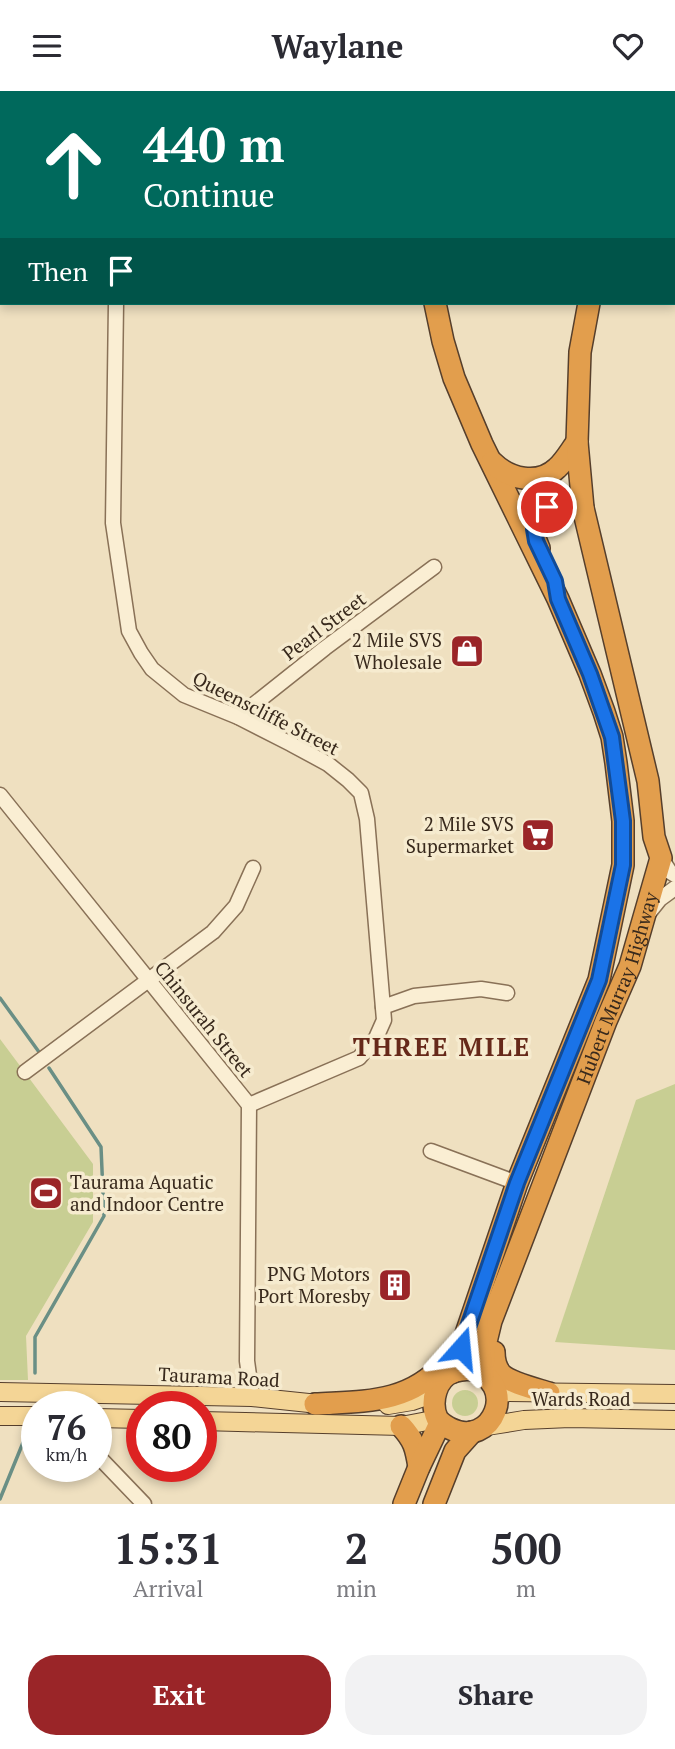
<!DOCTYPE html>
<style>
:root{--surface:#fff;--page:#f2f2f3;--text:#2b2b33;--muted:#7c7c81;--accent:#9a2528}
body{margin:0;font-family:"PT Serif",serif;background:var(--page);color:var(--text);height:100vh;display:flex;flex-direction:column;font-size:26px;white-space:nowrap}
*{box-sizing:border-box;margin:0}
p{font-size:23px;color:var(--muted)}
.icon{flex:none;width:38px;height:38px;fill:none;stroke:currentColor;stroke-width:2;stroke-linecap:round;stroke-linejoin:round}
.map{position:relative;height:1413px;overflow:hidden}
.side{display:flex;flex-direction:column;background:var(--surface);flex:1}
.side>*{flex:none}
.banner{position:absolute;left:0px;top:0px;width:676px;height:214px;box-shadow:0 4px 10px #0003;background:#00695c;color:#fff;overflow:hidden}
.speed{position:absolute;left:21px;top:1300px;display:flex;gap:14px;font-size:35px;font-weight:700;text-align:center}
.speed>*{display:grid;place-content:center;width:91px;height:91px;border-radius:50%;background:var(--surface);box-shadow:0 4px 10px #0003;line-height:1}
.speed small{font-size:18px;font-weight:400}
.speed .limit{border:10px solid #d22;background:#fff;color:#111}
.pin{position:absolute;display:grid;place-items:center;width:60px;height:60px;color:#fff;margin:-30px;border:4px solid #fff;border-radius:50%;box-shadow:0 2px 7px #0007}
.me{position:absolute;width:77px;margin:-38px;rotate:18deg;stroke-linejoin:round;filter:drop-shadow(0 0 5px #0008)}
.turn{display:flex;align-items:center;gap:24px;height:147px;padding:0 28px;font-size:32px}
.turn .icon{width:91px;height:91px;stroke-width:2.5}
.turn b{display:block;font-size:49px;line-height:60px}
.then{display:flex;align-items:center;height:66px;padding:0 28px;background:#0003;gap:14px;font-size:26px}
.eta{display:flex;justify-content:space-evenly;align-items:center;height:119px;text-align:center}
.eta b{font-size:42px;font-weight:800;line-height:49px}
.primary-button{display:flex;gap:14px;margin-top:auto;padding:14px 28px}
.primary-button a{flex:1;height:80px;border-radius:28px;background:var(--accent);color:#fff;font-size:28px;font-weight:800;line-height:80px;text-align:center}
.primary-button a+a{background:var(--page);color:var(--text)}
header{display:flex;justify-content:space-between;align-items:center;height:91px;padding:0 28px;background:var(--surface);font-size:32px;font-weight:800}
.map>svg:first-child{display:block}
</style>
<header><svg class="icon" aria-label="menu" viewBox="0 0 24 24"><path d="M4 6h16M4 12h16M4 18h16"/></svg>Waylane<svg class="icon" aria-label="heart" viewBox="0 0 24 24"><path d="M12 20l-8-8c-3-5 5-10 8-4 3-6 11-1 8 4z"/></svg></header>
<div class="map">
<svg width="675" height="1413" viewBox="0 0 675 1413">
<rect width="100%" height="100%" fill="#efe0c0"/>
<g fill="#c8ce93">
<path d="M 0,948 L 93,1073 L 93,1131 L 26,1245 L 28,1289 L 0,1289 Z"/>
<path d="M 675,993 L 675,1259 L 555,1251 L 636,1009 Z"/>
<circle cx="465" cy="1312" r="13"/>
</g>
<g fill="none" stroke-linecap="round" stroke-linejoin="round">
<g stroke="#6a8f85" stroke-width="3.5">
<path d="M 0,907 L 39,961"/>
<path d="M 35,1282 L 35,1246 L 104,1125 L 101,1056 L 49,977"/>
<path d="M 0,1408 L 29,1337"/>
</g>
<g stroke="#897157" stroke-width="17">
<g id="minor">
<path d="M 154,2 L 155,0"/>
<path d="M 274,2 L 275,0"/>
<path d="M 116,212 L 113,432 L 129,540 L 141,562 L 152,578 L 184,604 L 238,626 L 291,653 L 328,673 L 348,689 L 361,702 L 367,728 L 384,929 L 376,947 L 359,967 L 249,1014"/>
<path d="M 238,626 L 325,557 L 434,476"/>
<path d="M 0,704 L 249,1014 L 247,1270 L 252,1306"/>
<path d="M 661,767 L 670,781 L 675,784"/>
<path d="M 648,823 L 660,808 L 675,797"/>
<path d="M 383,916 L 414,905 L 481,898 L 507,902"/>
<path d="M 25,981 L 213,841 L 236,815 L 253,777"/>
<path d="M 431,1060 L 517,1092"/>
<path d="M 96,1363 L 144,1413"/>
</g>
</g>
<g stroke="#563f2c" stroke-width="20">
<g id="major">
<path d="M 0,1301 L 252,1306 L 328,1314"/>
<path d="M 497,1301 L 675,1303"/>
<path d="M 388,1314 L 412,1310 L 435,1302"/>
<path d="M 0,1325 L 37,1325"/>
<path d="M 96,1327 L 142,1328"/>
<path d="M 201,1330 L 401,1335 L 438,1328"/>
<path d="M 487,1335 L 524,1329 L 570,1327 L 675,1329"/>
</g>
</g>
<g stroke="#563f2c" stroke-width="24">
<g id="highway">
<path d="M 393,0 L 394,2"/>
<path d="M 628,2 L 629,0"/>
<path d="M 435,212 L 443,250 L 454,287 L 482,353 L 558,508 L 590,583 L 604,621 L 612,646 L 616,672 L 623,730 L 623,774 L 599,889 L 517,1092 L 453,1281"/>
<path d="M 492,371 C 509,388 538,395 557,377 C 565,370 571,359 577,351"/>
<path d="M 539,457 C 534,448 532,434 538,424 C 544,414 562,407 573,411 C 577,412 580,415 583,417"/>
<path d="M 494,1261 C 494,1268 496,1277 501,1283 C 510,1292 536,1298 549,1302"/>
<path d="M 469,1278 C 521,1290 493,1360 449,1337 C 444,1334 440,1332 437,1327 C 430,1311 436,1287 453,1281 C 458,1279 465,1279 469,1278 Z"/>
<path id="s1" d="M 483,1283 L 484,1259 L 491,1230 L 606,930 L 630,875 L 661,767 L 654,746 L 648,690 L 583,417 L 577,351 L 580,261 L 589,212"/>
<path d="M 315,1313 C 365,1310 408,1313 445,1272"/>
<path d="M 401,1335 C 414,1349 416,1357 419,1376"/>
<path d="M 404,1413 L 419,1376 L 440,1332"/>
<path d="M 434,1413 L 455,1360 L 472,1341"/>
</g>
</g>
<use href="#minor" stroke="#faeed3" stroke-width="14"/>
<use href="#major" stroke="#f4d596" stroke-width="18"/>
<use href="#highway" stroke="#e29e4d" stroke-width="21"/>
</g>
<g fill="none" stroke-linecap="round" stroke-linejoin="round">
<g stroke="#114b97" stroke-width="18">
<path id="route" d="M 461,1257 L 517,1092 L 599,889 L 623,774 L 623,730 L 612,646 L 590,583 L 558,508 L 555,490 L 536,450 L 534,438 L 538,425 L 547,416"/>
</g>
<use href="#route" stroke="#1a73e8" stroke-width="12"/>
</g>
<defs>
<g id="shop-square" transform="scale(1.75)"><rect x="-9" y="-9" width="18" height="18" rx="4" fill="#9a2528" stroke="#f6ebcf"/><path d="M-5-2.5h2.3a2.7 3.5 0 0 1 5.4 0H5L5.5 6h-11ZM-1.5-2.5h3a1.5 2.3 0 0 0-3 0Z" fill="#fff"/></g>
<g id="supermarket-square" transform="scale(1.75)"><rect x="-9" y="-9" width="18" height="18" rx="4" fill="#9a2528" stroke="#f6ebcf"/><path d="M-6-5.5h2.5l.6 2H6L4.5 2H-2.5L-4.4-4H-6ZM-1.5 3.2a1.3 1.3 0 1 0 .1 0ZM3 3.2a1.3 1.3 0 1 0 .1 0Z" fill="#fff"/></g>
<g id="stadium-square" transform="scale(1.75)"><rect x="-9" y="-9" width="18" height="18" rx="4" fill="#9a2528" stroke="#f6ebcf"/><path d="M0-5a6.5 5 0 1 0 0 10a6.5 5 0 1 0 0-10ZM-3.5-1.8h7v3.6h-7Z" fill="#fff"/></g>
<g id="building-square" transform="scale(1.75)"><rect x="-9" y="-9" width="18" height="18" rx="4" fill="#9a2528" stroke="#f6ebcf"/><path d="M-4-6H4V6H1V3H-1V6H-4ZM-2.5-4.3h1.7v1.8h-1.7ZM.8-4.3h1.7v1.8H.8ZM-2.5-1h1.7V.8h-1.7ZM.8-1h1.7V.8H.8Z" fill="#fff"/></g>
</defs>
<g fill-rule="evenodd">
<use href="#shop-square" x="467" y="560"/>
<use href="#supermarket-square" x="538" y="744"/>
<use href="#stadium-square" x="46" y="1102"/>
<use href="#building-square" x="395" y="1194"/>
</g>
<g text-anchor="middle" stroke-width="7" stroke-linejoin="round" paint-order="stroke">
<g font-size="19" fill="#38291c" stroke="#f6ebcf">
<text transform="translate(324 535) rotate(-37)" y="7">Pearl Street</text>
<text transform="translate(266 622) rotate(27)" y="7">Queenscliffe Street</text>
<text dy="7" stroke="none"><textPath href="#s1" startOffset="410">Hubert Murray Highway</textPath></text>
<text transform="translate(204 928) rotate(51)" y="7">Chinsurah Street</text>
<text transform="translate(219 1286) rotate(3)" y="7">Taurama Road</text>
<text x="581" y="1315">Wards Road</text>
</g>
<g font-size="19" fill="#38291c" stroke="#f6ebcf" text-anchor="end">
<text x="442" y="556">2 Mile SVS<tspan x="442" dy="22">Wholesale</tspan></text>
<text x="514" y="740">2 Mile SVS<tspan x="514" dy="22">Supermarket</tspan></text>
<text x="70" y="1098" text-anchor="start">Taurama Aquatic<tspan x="70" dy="22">and Indoor Centre</tspan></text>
<text x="370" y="1190">PNG Motors<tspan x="370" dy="22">Port Moresby</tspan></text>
</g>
<g font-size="26" font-weight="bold" letter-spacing="2" fill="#66291a" stroke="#f6ebcf">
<text x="442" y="965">THREE MILE</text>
</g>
</g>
</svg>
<div class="speed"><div>76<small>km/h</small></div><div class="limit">80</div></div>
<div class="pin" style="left:547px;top:416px;background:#d93025"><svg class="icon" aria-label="arrive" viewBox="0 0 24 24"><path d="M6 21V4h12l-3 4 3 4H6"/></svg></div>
<svg class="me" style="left:461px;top:1257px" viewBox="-20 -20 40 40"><path d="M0-17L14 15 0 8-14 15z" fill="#1a73e8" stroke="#fff" stroke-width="4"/></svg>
<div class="banner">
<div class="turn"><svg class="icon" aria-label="ahead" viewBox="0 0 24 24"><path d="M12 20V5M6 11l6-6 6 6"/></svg><div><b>440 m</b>Continue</div></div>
<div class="then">Then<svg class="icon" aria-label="arrive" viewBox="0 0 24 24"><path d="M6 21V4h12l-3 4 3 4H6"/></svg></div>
</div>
</div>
<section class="side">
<div class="eta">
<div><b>15:31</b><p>Arrival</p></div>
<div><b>2</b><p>min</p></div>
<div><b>500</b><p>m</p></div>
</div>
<div class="primary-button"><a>Exit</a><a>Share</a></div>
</section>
